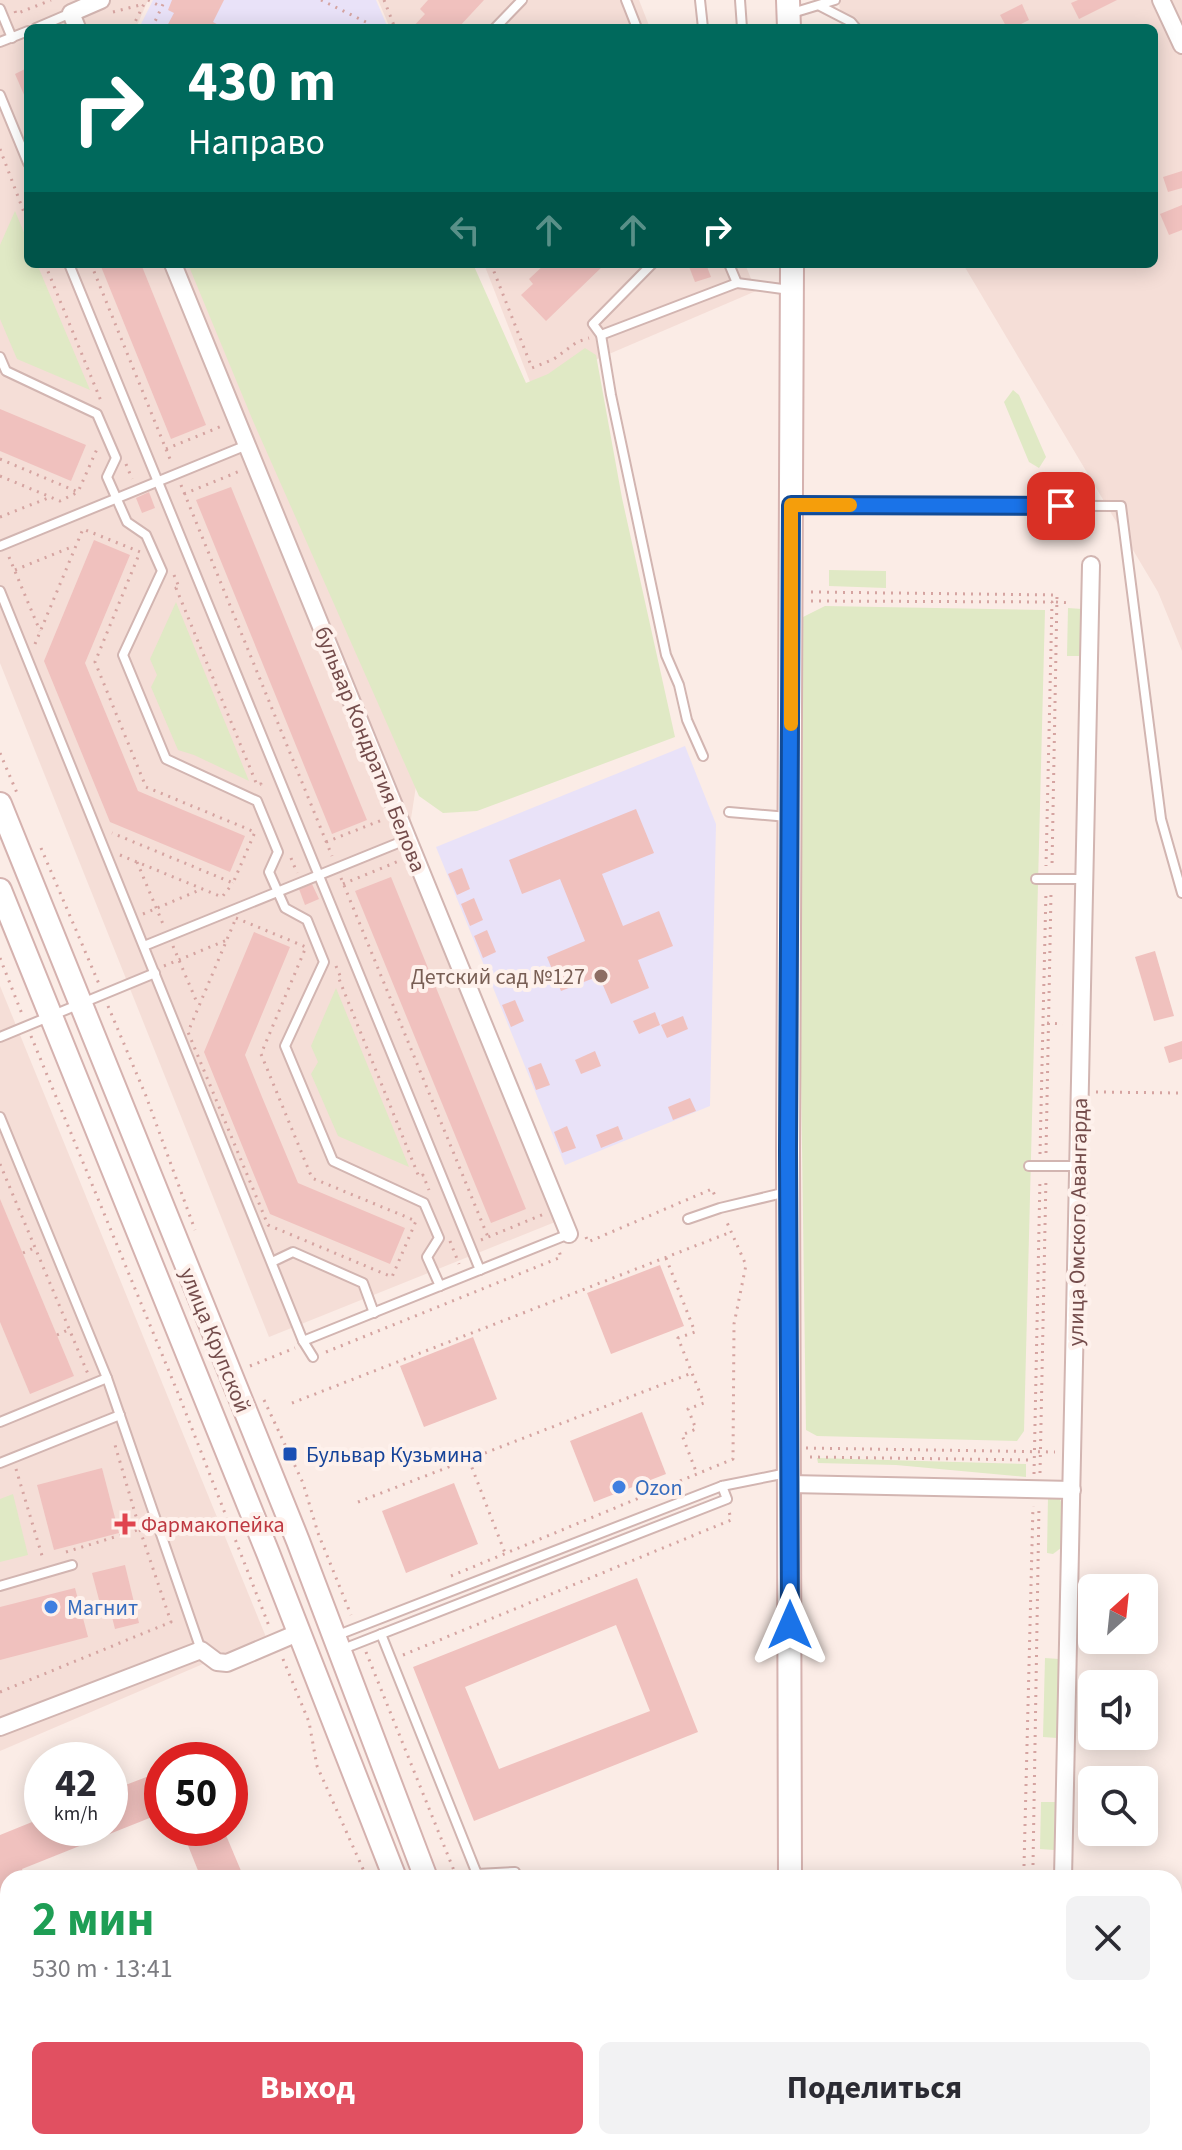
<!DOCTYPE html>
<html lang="ru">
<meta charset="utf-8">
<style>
:root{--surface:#fff;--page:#f2f2f3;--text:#2b2b33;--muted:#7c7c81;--accent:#e15061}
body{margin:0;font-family:"Source Sans 3",sans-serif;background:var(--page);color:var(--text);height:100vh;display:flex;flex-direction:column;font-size:30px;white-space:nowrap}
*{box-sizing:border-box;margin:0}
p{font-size:26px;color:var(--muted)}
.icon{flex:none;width:44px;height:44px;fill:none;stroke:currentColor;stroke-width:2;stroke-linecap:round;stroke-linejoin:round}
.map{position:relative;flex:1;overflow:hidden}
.panel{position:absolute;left:0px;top:1870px;width:1182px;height:280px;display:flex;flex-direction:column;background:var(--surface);border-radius:24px 24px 0 0;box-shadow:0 4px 20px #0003}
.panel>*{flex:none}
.top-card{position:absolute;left:24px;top:24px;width:1134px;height:244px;border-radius:12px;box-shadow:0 4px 20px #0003;background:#00695c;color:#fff;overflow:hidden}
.needle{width:52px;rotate:27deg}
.fabs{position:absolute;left:1078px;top:1574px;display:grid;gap:16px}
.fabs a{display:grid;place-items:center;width:80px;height:80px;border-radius:12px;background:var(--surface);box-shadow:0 4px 20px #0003;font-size:40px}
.speed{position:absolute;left:24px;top:1742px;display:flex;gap:16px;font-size:40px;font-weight:700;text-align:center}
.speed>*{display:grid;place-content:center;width:104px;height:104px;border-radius:50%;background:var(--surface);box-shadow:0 4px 20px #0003;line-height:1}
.speed small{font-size:20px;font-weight:400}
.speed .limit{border:12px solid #d22;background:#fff;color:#111}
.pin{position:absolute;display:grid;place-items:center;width:68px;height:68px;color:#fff;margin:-34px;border-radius:16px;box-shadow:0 4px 12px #0006}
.me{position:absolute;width:88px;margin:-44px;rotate:0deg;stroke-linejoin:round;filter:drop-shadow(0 0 6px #0008)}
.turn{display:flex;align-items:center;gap:28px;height:168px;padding:0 32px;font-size:36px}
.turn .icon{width:104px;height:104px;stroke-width:2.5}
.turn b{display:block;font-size:56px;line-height:68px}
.lanes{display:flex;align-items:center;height:76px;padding:0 32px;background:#0003;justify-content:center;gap:40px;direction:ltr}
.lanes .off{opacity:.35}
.round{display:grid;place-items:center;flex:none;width:84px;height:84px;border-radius:12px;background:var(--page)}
.headline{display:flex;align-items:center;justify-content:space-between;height:136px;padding:0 32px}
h1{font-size:48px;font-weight:700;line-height:60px;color:#1e9e55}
.action{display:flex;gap:16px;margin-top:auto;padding:16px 32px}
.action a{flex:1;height:92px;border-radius:12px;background:var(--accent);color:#fff;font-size:32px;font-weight:700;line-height:92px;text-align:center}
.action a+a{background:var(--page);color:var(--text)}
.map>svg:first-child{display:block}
</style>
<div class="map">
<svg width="1182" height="2150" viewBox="0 0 1182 2150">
<rect width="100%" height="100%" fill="#fbece6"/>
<g fill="#f5ded7">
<path d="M 0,0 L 148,0 L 136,28 L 28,28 L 28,264 L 202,264 L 416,786 L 410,825 L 570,1216 L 269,1337 L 0,663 Z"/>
<path d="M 378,0 L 639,0 L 650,28 L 390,28 Z"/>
<path d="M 838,0 L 1182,0 L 1182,651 L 1158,592 L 963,264 L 1154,264 L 1154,28 L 844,28 Z"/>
<path d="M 484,264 L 745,264 L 756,291 L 532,387 Z"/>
<path d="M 0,986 L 266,1637 L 0,1751 Z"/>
</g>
<g fill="#e9e2f8">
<path d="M 153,0 L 376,0 L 388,28 L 139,28 Z"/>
<path d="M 685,746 L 716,824 L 710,1106 L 565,1165 L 436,847 Z"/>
</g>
<g fill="#e0e9c5">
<path d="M 15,211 L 28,242 L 28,264 L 37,264 L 90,390 L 17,359 L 0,319 L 0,245 Z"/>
<path d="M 188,264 L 473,264 L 526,383 L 548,374 L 585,348 L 596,355 L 622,498 L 675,737 L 477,811 L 443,813 L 419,796 L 253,421 Z"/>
<path d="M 1013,390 L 1019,395 L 1046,457 L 1039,468 L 1029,462 L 1004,402 Z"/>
<path d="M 829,570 L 886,571 L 886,588 L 829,586 Z"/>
<path d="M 176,602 L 249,781 L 194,755 L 178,750 L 151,687 L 157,675 L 150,659 Z"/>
<path d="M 825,606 L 1045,610 L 1024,1431 L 1017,1441 L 817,1436 L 806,1430 L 801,1075 L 803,617 Z"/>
<path d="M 1068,608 L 1082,609 L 1081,656 L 1067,656 Z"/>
<path d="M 336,988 L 409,1167 L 338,1136 L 311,1074 L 318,1062 L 311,1046 Z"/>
<path d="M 817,1458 L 1026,1464 L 1026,1477 L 896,1465 L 818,1463 Z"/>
<path d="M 13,1494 L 28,1555 L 0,1562 L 0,1499 Z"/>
<path d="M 1048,1497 L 1060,1499 L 1062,1505 L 1061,1548 L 1053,1554 L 1047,1553 Z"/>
<path d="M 1045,1658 L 1059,1659 L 1057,1738 L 1043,1737 Z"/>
<path d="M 1041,1802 L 1055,1802 L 1054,1850 L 1040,1849 Z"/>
</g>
<g fill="#f0c1be" fill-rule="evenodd">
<path d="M 172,0 L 224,0 L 213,22 L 224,28 L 166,28 L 174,13 L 168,10 Z"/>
<path d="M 428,0 L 484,0 L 458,28 L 412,28 L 425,14 L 420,9 Z"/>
<path d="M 1078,0 L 1117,0 L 1079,19 L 1071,3 Z"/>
<path d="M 1022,4 L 1029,20 L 1013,28 L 1007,28 L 1000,15 Z"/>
<path d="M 25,69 L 28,76 L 28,96 L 25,97 L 15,74 Z"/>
<path d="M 1182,171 L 1182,188 L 1168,192 L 1163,177 Z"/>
<path d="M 1182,205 L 1182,230 L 1169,235 L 1160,214 Z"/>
<path d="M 100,264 L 141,264 L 206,425 L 171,439 Z"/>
<path d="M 545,264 L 552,266 L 554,264 L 605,264 L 546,321 L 521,295 L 533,284 L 529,279 Z"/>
<path d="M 688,264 L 706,264 L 711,277 L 695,282 Z"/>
<path d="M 0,409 L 86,445 L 71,481 L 0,451 Z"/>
<path d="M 231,487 L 367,820 L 332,834 L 196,500 Z"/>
<path d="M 149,492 L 155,508 L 142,513 L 136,498 Z"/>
<path d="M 94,540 L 130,555 L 85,663 L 138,791 L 245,836 L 230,872 L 110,822 L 44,661 Z"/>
<path d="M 636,809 L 654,853 L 602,874 L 623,926 L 659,911 L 673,946 L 638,960 L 649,988 L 611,1004 L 599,976 L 561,991 L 547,957 L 585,941 L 560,879 L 522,894 L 509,860 Z"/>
<path d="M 462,868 L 470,889 L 457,895 L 448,874 Z"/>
<path d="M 391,877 L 526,1209 L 491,1223 L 355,891 Z"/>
<path d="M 312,884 L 319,899 L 305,905 L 299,889 Z"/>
<path d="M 474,898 L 483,920 L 470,926 L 461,904 Z"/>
<path d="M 487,930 L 496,952 L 483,958 L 474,936 Z"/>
<path d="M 254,932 L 290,947 L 245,1055 L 262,1097 L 298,1183 L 405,1228 L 390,1264 L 270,1214 L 204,1052 Z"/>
<path d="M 1155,951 L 1174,1016 L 1154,1021 L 1135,957 Z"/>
<path d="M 515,1000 L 524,1021 L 511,1027 L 502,1005 Z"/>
<path d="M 655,1012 L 660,1025 L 639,1034 L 633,1021 Z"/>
<path d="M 683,1016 L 688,1029 L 667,1038 L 661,1025 Z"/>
<path d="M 1182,1041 L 1182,1059 L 1169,1063 L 1164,1047 Z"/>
<path d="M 595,1051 L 601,1066 L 581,1074 L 575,1060 Z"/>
<path d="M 541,1063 L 550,1085 L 536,1090 L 528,1068 Z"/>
<path d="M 690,1098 L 696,1111 L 673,1120 L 668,1107 Z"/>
<path d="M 567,1126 L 576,1148 L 562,1153 L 554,1132 Z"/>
<path d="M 618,1126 L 623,1139 L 601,1148 L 596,1135 Z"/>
<path d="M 0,1199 L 74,1376 L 30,1394 L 0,1322 Z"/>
<path d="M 660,1265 L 684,1326 L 611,1354 L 587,1293 Z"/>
<path d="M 473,1337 L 497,1399 L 424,1427 L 400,1366 Z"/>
<path d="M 642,1412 L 666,1474 L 594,1502 L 570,1441 Z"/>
<path d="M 102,1468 L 119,1533 L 54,1550 L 37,1485 Z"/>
<path d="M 454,1483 L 478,1544 L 406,1573 L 382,1511 Z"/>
<path d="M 125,1565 L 139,1623 L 115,1629 L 112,1617 L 104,1619 L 92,1573 Z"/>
<path d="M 637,1578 L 698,1732 L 474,1821 L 413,1667 ZM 616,1625 L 650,1711 L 499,1769 L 465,1687 Z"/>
<path d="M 75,1588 L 88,1637 L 0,1660 L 0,1607 Z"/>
<path d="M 162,1771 L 162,1813 L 22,1869 L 26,1878 L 8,1878 L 8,1932 L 0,1915 L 0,1835 L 42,1818 L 42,1828 L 110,1828 L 110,1791 Z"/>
<path d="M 181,1828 L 223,1828 L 244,1878 L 201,1878 Z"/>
</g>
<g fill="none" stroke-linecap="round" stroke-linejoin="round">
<g stroke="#d2b5b1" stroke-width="12">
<g id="lane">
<path d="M 626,0 L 637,28"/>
<path d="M 700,0 L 703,28"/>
<path d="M 740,0 L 742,28"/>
<path d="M 820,6 L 851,22 L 856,28"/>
<path d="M 0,9 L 12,38"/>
<path d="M 789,14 L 835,0"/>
<path d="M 36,28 L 71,13"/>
<path d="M 495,28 L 522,0"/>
<path d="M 0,42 L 28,31"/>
<path d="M 0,95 L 28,163"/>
<path d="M 69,264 L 480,1270"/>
<path d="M 652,264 L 593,324 L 601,335 L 611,395 L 666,655 L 679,685 L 687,720 L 703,756"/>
<path d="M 729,264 L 737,283"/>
<path d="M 601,335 L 737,283 L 790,290"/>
<path d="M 0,357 L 6,371 L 97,414 L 116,458 L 107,477 L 127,522 L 146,535 L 162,571 L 123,655 L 166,759 L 257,801 L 278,852 L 269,872 L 285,908 L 307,920 L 324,962 L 285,1046 L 333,1161 L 424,1203 L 439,1238 L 427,1257 L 440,1286"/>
<path d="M 795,505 L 1121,506 L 1161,819 L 1182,893"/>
<path d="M 0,546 L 247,445"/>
<path d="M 0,591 L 303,1341 L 313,1357"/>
<path d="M 729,812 L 788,817"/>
<path d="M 1036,879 L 1084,879"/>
<path d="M 144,946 L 408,839"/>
<path d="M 0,1037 L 155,973"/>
<path d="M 0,1117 L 107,1378 L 201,1650"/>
<path d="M 1029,1166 L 1078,1166"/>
<path d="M 688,1219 L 720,1208 L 787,1192"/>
<path d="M 272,1262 L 293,1252 L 363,1283 L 374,1313"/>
<path d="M 303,1341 L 569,1234"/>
<path d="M 0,1422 L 107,1378"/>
<path d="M 0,1463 L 120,1415"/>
<path d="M 0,1586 L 72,1565"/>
<path d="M 381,1634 L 477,1874 L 515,1872"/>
<path d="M 338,1635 L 722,1486 L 787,1473"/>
<path d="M 343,1649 L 727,1499 L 722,1486"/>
<path d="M 1013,1876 L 1062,1877"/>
</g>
</g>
<g stroke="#d2b5b1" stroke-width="20">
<g id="street">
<path d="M 1161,0 L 1182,45"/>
<path d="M 77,28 L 71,13 L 101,0"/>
<path d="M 173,264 L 569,1234"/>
<path d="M 790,1484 L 1072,1490"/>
<path d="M 0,1727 L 201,1650 L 217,1662 L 227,1663 L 300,1632"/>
<path d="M 1063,1878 L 1091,565"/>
<path d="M 1091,2142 L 1095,2150"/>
</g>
</g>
<g stroke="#d5b2af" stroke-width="26">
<g id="secondary">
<path d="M 788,0 L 789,28"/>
<path d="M 0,804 L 298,1541 L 426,1878"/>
<path d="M 0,890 L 268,1553 L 395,1878"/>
<path d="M 790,1878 L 788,1151 L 792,264"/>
<path d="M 496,2142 L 499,2150"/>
<path d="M 530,2142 L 534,2150"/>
<path d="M 787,2150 L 787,2142"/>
</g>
</g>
<g stroke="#d5a4a1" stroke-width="3" stroke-dasharray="2 6" stroke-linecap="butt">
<path d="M 148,0 L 162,7"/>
<path d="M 321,0 L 370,24 L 371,28"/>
<path d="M 384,0 L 395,28"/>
<path d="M 15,11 L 16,14 L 51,0"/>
<path d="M 113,12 L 144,4"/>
<path d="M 132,28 L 146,0"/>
<path d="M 152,28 L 165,0"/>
<path d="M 28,101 L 25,103 L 28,111"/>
<path d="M 0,149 L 28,223"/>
<path d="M 45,264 L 101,401"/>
<path d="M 91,264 L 172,464"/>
<path d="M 491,264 L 532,368 L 554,359 L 577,342 L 589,338"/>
<path d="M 166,449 L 222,426"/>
<path d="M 0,459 L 78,492 L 97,449"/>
<path d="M 126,464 L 132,479"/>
<path d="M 0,476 L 60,501 L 78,492"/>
<path d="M 181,485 L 332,856"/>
<path d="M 184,494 L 240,471"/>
<path d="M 0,517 L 48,498"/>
<path d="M 9,557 L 40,631"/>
<path d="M 15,570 L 74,546"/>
<path d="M 174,575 L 179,587 L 176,588 L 257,785 L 261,784 L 262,788"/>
<path d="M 811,592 L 1057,595 L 1052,866"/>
<path d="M 811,601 L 1052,602 L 1046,866"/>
<path d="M 1056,602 L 1072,603"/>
<path d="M 35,644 L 83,529 L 140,552 L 95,662 L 146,787 L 255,832 L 233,883 L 112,833"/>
<path d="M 0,753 L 17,793"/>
<path d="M 326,842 L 382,820"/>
<path d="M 41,848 L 99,984"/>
<path d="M 120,855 L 222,897 L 233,883"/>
<path d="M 291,858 L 297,873"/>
<path d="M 137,862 L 163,924"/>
<path d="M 341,878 L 488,1237"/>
<path d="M 343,884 L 399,861"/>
<path d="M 143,914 L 202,889"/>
<path d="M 236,918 L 306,947 L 261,1054 L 312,1178 L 416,1221 L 392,1277 L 268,1225 L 188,1032 Z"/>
<path d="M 173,946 L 198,1005"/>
<path d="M 0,958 L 22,1014"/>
<path d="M 164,966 L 227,940"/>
<path d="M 336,966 L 341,978 L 339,979 L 419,1177 L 423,1175 L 429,1190"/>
<path d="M 108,1006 L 146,1096 L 195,1230"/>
<path d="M 1047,1023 L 1063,1024"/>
<path d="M 31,1036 L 180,1398 L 269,1626"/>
<path d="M 1096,1092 L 1180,1093 L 1182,1096"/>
<path d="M 1046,1153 L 1051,893"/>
<path d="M 1040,1154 L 1046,890"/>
<path d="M 0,1164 L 88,1374"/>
<path d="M 586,1237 L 588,1242 L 712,1189 L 715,1196"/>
<path d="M 481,1240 L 544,1214"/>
<path d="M 450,1241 L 459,1264"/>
<path d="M 23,1253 L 34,1248"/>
<path d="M 666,1258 L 695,1332 L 678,1338 L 704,1403 L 688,1409 L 696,1429 L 682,1435 L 697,1474"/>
<path d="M 57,1335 L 68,1330"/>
<path d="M 326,1352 L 561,1257 L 559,1251"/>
<path d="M 250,1366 L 295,1348"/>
<path d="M 264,1400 L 303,1483 L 318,1533 L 351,1615"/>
<path d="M 292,1403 L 731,1232"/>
<path d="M 806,1448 L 1055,1452"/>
<path d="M 810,1457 L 1034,1460"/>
<path d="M 469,1460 L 505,1553"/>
<path d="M 16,1469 L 43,1559"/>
<path d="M 1040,1473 L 1046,1177"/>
<path d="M 1034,1474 L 1040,1178"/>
<path d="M 358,1502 L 692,1373"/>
<path d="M 66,1552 L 147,1527"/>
<path d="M 451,1576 L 733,1459 L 734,1324 L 746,1265 L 725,1218"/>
<path d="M 366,1652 L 457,1878"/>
<path d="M 403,1655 L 731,1520 L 729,1511"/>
<path d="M 283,1659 L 309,1722 L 317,1766 L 367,1878"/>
<path d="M 0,1692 L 171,1622 L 140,1530 L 115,1445"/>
<path d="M 1033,1865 L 1039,1505"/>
<path d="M 1024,1866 L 1033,1506"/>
<path d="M 457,2142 L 460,2150"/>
<path d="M 564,2142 L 568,2150"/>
<path d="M 1050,2142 L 1053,2150"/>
<path d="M 1057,2142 L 1060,2150"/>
<path d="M 578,2150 L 596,2142"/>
</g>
<use href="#lane" stroke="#fff" stroke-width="8"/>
<use href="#street" stroke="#fff" stroke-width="16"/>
<use href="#secondary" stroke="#fff" stroke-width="22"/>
</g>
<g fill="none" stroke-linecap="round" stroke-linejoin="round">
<g stroke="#114b97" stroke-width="20">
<path id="route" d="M 790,1625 L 788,1151 L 791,505 L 1061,506"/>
</g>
<use href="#route" stroke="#1a73e8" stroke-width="14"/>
<path stroke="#f59e0b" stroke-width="14" d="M 791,724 L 791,505 L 850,505"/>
</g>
<circle fill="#8d6e63" stroke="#fef1ec" stroke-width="3" cx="601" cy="976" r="8"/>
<rect fill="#1a4fb4" stroke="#fef1ec" stroke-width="3" x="282" y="1446" width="16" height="16" rx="4"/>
<g fill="#3f7fe0" stroke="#fef1ec" stroke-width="3">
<circle cx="619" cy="1487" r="8"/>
<circle cx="51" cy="1607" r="8"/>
</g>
<path fill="#e0444e" stroke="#fef1ec" stroke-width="3" d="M121 1512h8v8h8v8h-8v8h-8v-8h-8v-8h8z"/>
<g text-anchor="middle" stroke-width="8" stroke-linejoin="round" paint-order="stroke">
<g font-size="22" fill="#744c4b" stroke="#fef1ec">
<text transform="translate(371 749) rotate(68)" y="8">бульвар Кондратия Белова</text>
<text transform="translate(1077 1222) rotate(-89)" y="8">улица Омского Авангарда</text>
<text transform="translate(216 1340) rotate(68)" y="8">улица Крупской</text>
</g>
<g font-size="22" fill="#785e54" stroke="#fef1ec" text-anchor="end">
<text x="585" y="984">Детский сад №127</text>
</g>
<g font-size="22" fill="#164399" stroke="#fef1ec" text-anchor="start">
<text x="306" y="1462">Бульвар Кузьмина</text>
</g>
<g font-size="22" fill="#366cbe" stroke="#fef1ec" text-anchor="start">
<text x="635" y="1495">Ozon</text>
<text x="67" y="1615">Магнит</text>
</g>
<g font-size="22" fill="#be3a42" stroke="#fef1ec" text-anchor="start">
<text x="141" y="1532">Фармакопейка</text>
</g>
</g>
</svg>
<div class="fabs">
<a><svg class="needle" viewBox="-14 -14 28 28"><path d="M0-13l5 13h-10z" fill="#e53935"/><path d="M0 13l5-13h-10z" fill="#7c7c81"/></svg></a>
<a><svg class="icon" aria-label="sound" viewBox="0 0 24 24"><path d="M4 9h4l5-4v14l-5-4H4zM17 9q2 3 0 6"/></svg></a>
<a><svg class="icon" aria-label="search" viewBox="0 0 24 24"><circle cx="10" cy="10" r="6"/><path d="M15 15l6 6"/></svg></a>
</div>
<div class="speed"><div>42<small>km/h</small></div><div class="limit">50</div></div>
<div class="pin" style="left:1061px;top:506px;background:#d93025"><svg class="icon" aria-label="arrive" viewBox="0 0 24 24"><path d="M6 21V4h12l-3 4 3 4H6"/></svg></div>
<svg class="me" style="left:790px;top:1625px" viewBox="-20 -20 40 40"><path d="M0-17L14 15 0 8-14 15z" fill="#1a73e8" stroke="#fff" stroke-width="4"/></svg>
<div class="top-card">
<div class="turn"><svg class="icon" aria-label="right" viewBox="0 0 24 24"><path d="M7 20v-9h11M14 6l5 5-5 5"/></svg><div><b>430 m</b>Направо</div></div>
<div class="lanes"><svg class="icon off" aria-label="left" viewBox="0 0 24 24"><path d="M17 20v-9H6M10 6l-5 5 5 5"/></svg><svg class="icon off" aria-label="ahead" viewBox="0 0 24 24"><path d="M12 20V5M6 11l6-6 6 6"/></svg><svg class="icon off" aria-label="ahead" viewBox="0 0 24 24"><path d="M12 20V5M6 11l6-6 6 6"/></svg><svg class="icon" aria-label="right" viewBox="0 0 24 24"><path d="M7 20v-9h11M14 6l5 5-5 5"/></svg></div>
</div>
<section class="panel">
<div class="headline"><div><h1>2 мин</h1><p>530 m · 13:41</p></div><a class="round"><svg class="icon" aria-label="close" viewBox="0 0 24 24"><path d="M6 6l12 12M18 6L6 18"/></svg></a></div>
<div class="action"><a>Выход</a><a>Поделиться</a></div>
</section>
</div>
